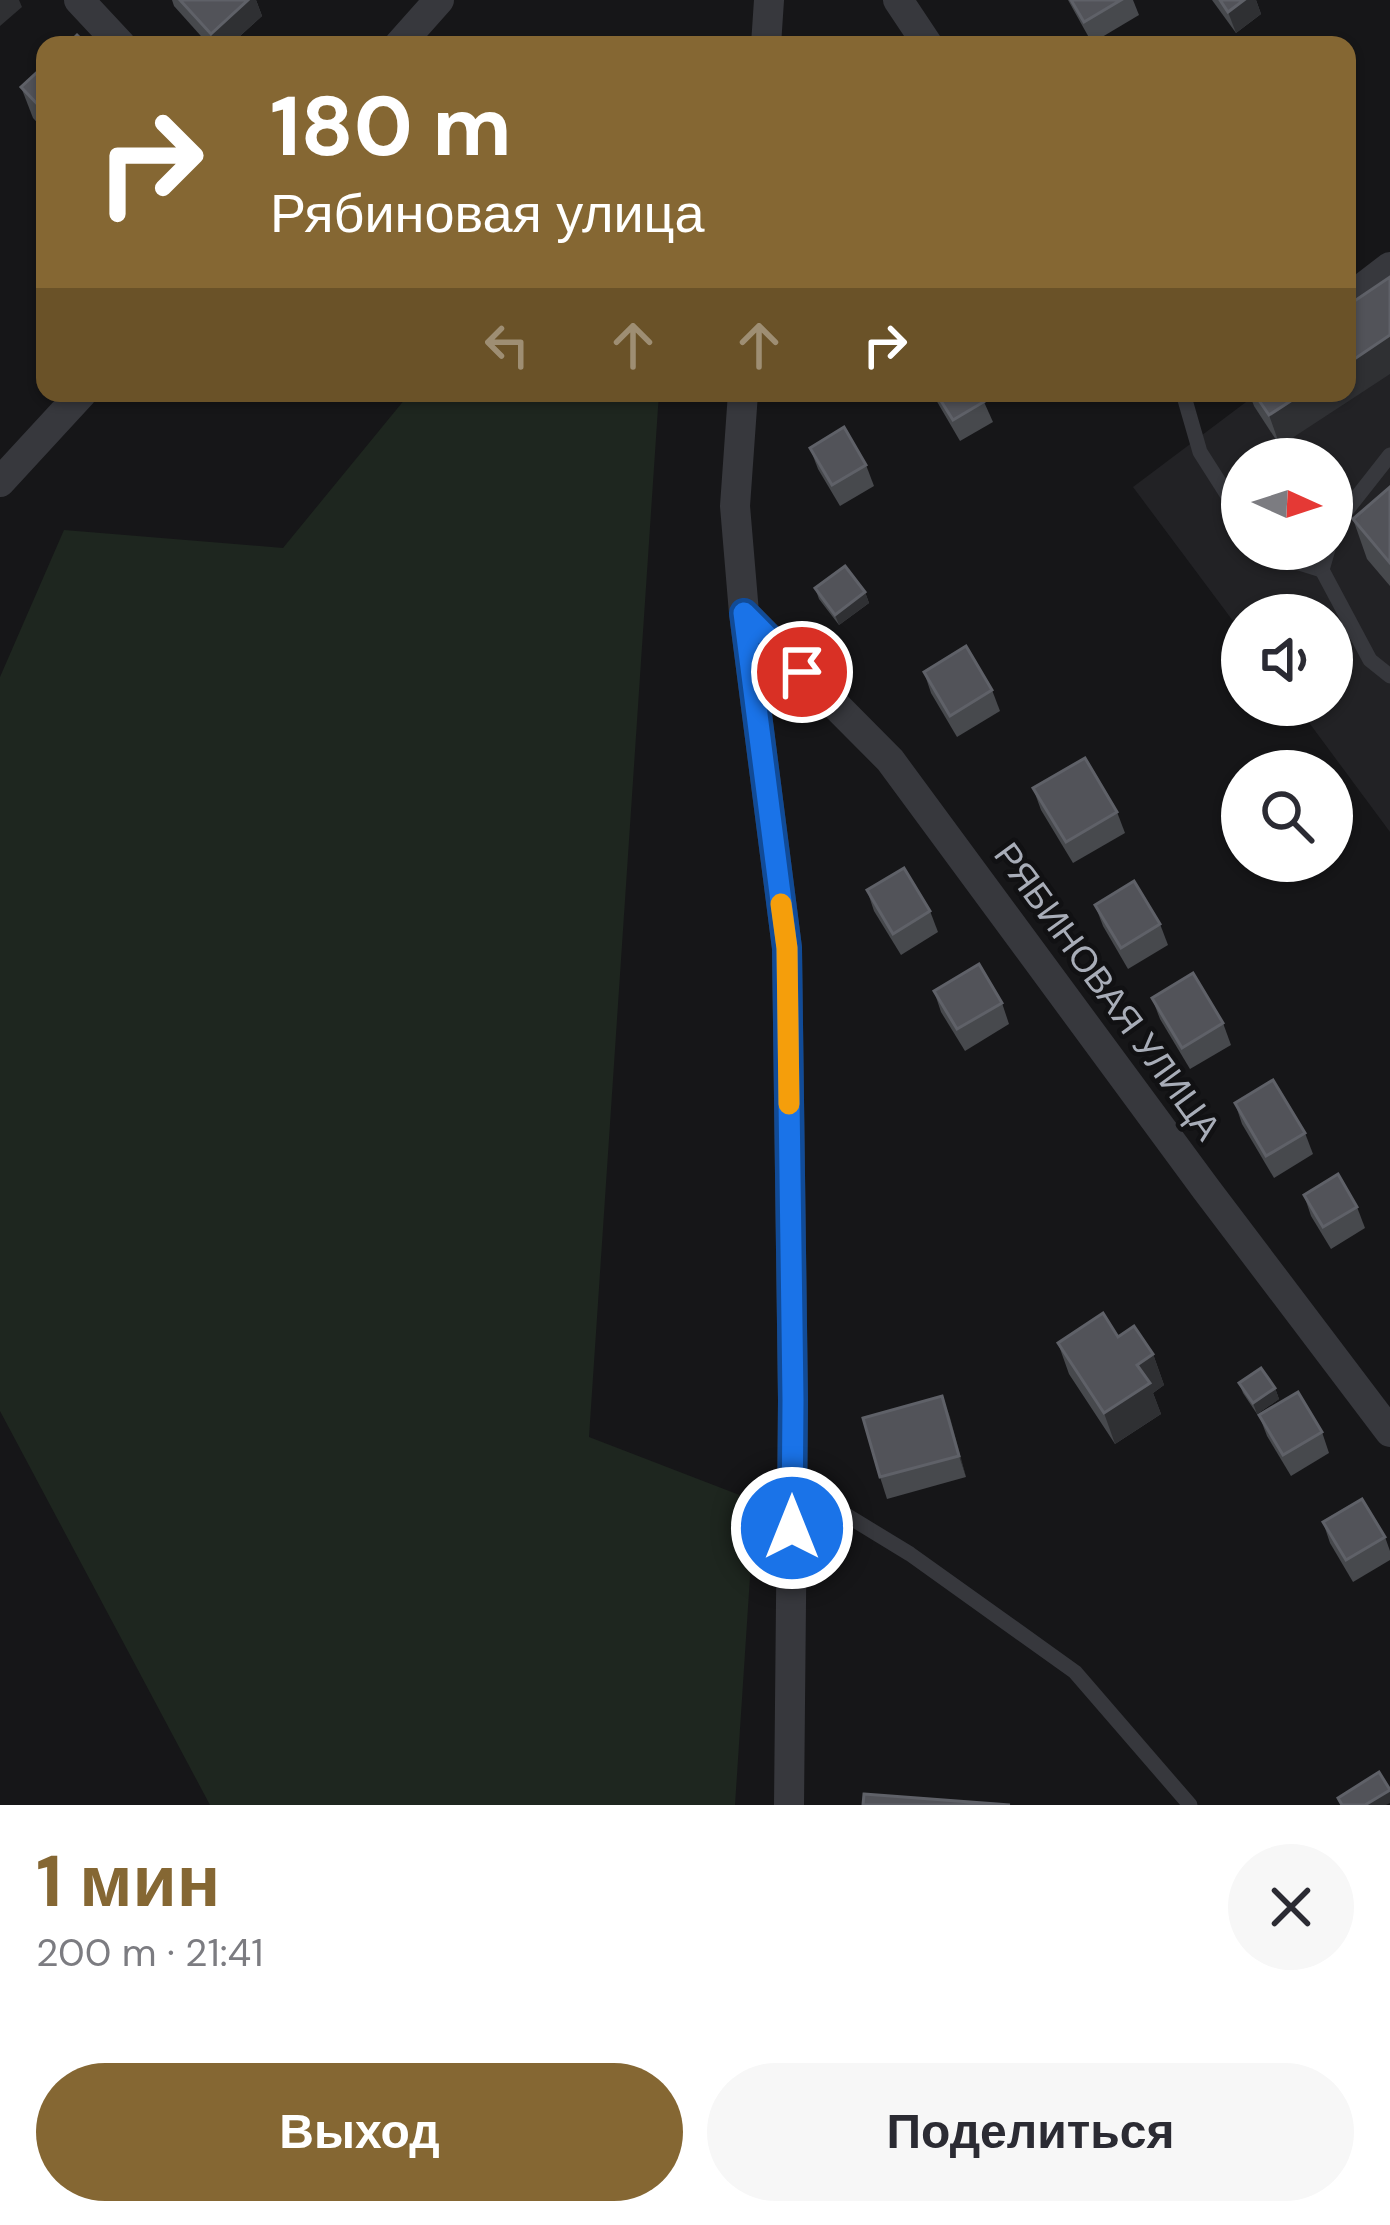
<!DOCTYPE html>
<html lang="ru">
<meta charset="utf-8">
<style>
:root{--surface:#fff;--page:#f7f7f7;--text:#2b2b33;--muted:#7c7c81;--accent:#856733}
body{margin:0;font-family:"DM Sans",sans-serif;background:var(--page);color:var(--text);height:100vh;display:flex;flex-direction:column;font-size:45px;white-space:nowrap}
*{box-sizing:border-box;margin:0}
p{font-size:39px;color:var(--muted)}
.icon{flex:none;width:66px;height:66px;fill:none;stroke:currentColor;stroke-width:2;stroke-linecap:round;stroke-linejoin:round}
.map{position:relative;height:1805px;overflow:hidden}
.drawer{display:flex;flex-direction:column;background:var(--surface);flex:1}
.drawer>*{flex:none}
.banner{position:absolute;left:36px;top:36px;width:1320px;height:366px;border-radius:24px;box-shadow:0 3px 9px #0004;background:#856733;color:#fff;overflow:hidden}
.needle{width:78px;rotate:93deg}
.controls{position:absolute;left:1221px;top:438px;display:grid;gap:24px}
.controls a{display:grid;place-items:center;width:132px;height:132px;border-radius:50%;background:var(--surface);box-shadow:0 3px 9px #0004;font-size:60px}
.pin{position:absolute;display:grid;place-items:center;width:102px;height:102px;color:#fff;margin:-51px;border:6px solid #fff;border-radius:50%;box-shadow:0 3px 12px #0007}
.me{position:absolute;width:132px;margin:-66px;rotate:0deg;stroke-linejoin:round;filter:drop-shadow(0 0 9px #0008)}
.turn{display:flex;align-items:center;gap:42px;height:252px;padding:0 36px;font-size:54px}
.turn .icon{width:156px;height:156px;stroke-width:2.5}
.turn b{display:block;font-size:84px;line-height:102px}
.lanes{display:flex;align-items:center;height:114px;padding:0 36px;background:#0003;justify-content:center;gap:60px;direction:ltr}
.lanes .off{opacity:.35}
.round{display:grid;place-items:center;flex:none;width:126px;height:126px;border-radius:63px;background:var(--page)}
.head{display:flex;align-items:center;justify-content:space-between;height:204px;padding:0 36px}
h1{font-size:72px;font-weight:700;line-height:90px;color:var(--accent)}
.cta{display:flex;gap:24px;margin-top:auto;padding:24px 36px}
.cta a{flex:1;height:138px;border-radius:72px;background:var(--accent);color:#fff;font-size:48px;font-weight:700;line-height:138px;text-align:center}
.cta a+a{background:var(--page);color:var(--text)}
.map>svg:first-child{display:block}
</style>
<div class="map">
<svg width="1390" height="1805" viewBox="0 0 1390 1805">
<rect width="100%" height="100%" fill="#161618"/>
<path fill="#222225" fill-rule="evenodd" d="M 1390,293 L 1390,832 L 1296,705 L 1332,705 L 1332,615 L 1242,615 L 1242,633 L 1133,487 L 1258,393 L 1347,393 ZM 1242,459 L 1332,459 L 1332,549 L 1242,549 Z"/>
<path fill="#1e261f" d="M 410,393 L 659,393 L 589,1437 L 755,1501 L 735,1805 L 210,1805 L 0,1411 L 0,677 L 64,530 L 283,548 Z"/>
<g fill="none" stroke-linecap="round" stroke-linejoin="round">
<g stroke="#37383d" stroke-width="15">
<path d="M 1183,393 L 1200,452 L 1242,518"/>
<path d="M 1332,536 L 1335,525 L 1390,455"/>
<path d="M 1262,549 L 1264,552 L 1322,570"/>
<path d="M 1328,549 L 1322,570 L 1370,660 L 1390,676"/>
<path d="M 792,1482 L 910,1554 L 1075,1672 L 1190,1805"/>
</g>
<g stroke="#37383d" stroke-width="30">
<path d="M 79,0 L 121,45"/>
<path d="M 898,0 L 928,45"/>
<path d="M 399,45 L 439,0"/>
<path d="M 766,45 L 769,0"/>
<path d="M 1347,300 L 1390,267"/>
<path d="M 743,393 L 735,506 L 744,613 L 787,948 L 793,1400 L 789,1805"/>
<path d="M 0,482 L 82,393"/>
<path d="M 744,613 L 890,760 L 1206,1189 L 1390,1432"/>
</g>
</g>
<g fill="#47494d">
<path d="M 172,0 L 256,0 L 262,16 L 230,45 L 209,45 L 174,6 Z"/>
<path d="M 1068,0 L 1133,0 L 1139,15 L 1092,43 Z"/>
<path d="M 1212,0 L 1256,0 L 1261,14 L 1236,33 Z"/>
<path d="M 45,65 L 45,131 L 33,118 L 21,87 Z"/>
<path d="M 932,393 L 980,393 L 993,422 L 960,441 Z"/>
<path d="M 1249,393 L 1347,393 L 1280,446 L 1254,406 Z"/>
<path d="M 810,448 L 866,465 L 874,486 L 840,506 L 818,469 Z"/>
<path d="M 1390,487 L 1390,586 L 1367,559 L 1353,519 Z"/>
<path d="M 815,588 L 865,592 L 869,603 L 839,625 L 819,599 Z"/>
<path d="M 924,672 L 992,690 L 1000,711 L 957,737 L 931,693 Z"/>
<path d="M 1033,788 L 1117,812 L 1125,833 L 1073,863 L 1041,810 Z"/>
<path d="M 867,890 L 930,911 L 938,932 L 901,955 L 874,911 Z"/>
<path d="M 1095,905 L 1160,924 L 1168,945 L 1128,969 L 1103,926 Z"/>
<path d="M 934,991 L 1002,1003 L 1009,1024 L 965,1051 L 941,1012 Z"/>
<path d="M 1152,998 L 1223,1023 L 1231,1045 L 1190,1069 L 1160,1019 Z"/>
<path d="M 1235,1103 L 1305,1133 L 1313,1154 L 1274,1178 L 1242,1124 Z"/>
<path d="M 1304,1195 L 1357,1207 L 1365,1228 L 1331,1249 L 1311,1216 Z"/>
<path d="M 1118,1337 L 1153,1354 L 1164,1385 L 1153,1393 L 1161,1414 L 1115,1444 L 1069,1374 L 1058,1343 Z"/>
<path d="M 1239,1383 L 1275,1388 L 1279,1399 L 1257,1414 L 1243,1393 Z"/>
<path d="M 942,1396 L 966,1477 L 887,1499 L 880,1477 Z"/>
<path d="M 1259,1415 L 1322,1432 L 1329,1453 L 1291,1476 L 1267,1436 Z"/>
<path d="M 1323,1522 L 1385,1537 L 1390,1551 L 1390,1560 L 1353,1582 L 1330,1543 Z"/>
</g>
<g fill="#2f3033">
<path d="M 0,0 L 19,0 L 22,7 L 0,26 Z"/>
<path d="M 248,0 L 256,0 L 262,16 L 230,45 L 215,45 L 211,34 Z"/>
<path d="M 1244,0 L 1256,0 L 1261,14 L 1236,33 L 1228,12 Z"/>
<path d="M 1390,335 L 1390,374 L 1280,446 L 1269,415 L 1303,393 L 1347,393 L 1347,364 Z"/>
<path d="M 865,592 L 869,603 L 839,625 L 835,615 Z"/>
<path d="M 1153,1354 L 1164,1385 L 1153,1393 L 1161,1414 L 1115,1444 L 1104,1413 L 1137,1365 Z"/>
<path d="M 1275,1388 L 1279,1399 L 1257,1414 L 1253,1403 Z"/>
<path d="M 942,1396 L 950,1417 L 966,1477 L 959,1456 Z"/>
<path d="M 1390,1790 L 1390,1803 L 1386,1805 L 1365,1805 Z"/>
</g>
<g fill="#525359" stroke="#5f6168" stroke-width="3">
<path d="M 180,0 L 248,0 L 211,34 Z"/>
<path d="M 1071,0 L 1121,0 L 1084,22 Z"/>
<path d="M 1220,0 L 1244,0 L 1228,12 Z"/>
<path d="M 77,35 L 87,45 L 67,45 Z"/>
<path d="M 45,65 L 45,112 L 21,87 Z"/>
<path d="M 1390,277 L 1390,335 L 1347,364 L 1347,306 Z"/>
<path d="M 936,393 L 980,393 L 985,401 L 953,420 Z"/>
<path d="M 1254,393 L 1303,393 L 1269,415 Z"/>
<path d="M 844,427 L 866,465 L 832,485 L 810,448 Z"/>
<path d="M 1390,487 L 1390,563 L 1353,519 Z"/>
<path d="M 845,566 L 865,592 L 835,615 L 815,588 Z"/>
<path d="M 966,646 L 992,690 L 950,716 L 924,672 Z"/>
<path d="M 1085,758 L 1117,812 L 1066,842 L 1033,788 Z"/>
<path d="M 904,868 L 930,911 L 893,934 L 867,890 Z"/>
<path d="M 1134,881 L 1160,924 L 1121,948 L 1095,905 Z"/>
<path d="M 979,964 L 1002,1003 L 957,1029 L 934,991 Z"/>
<path d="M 1193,973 L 1223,1023 L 1182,1048 L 1152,998 Z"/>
<path d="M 1273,1080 L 1305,1133 L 1266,1156 L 1235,1103 Z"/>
<path d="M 1338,1174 L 1357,1207 L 1323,1227 L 1304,1195 Z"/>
<path d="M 1103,1313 L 1118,1337 L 1134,1326 L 1153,1354 L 1137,1365 L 1150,1383 L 1104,1413 L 1058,1343 Z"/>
<path d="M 1261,1368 L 1275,1388 L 1253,1403 L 1239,1383 Z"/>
<path d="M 1298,1392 L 1322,1432 L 1283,1455 L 1259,1415 Z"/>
<path d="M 942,1396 L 959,1456 L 880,1477 L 863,1418 Z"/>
<path d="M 1362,1499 L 1385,1537 L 1346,1560 L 1323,1522 Z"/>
<path d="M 1379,1772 L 1390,1790 L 1365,1805 L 1342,1805 L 1338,1798 Z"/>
<path d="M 864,1794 L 1010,1805 L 863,1805 Z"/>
</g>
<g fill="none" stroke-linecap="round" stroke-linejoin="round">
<g stroke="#114b97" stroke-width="30">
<path id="route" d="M 792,1528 L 793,1400 L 787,948 L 744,613 L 802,672"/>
</g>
<use href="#route" stroke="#1a73e8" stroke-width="21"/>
<path stroke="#f59e0b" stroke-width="21" d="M 781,904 L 787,948 L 789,1104"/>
</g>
<g text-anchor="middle" stroke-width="9" stroke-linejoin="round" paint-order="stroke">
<g font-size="36" fill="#a8adb8" stroke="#111113">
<text transform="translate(1108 991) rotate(54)" y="13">РЯБИНОВАЯ УЛИЦА</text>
</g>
</g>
</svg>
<div class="controls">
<a><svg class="needle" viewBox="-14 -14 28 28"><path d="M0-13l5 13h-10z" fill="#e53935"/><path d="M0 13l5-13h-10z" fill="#7c7c81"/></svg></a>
<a><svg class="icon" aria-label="sound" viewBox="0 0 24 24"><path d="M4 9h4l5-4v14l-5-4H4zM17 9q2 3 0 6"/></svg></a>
<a><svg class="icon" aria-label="search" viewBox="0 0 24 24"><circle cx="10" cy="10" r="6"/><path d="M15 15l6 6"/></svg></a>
</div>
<div class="pin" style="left:802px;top:672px;background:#d93025"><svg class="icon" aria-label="arrive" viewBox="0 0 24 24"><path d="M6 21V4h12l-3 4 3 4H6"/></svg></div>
<svg class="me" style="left:792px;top:1528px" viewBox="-20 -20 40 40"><circle r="17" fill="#1a73e8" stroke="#fff" stroke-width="3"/><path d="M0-11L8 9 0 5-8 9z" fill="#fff"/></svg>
<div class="banner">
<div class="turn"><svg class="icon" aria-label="right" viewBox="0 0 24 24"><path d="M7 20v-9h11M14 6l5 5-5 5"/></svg><div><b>180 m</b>Рябиновая улица</div></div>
<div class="lanes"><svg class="icon off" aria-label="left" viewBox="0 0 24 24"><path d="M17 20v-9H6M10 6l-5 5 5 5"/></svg><svg class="icon off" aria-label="ahead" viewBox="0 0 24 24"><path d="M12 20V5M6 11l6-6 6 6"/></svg><svg class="icon off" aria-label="ahead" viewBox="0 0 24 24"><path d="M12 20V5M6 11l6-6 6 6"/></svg><svg class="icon" aria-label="right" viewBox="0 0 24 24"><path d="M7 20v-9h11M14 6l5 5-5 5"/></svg></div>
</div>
</div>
<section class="drawer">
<div class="head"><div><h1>1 мин</h1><p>200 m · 21:41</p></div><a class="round"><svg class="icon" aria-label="close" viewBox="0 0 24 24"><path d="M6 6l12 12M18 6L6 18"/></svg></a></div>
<div class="cta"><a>Выход</a><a>Поделиться</a></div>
</section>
